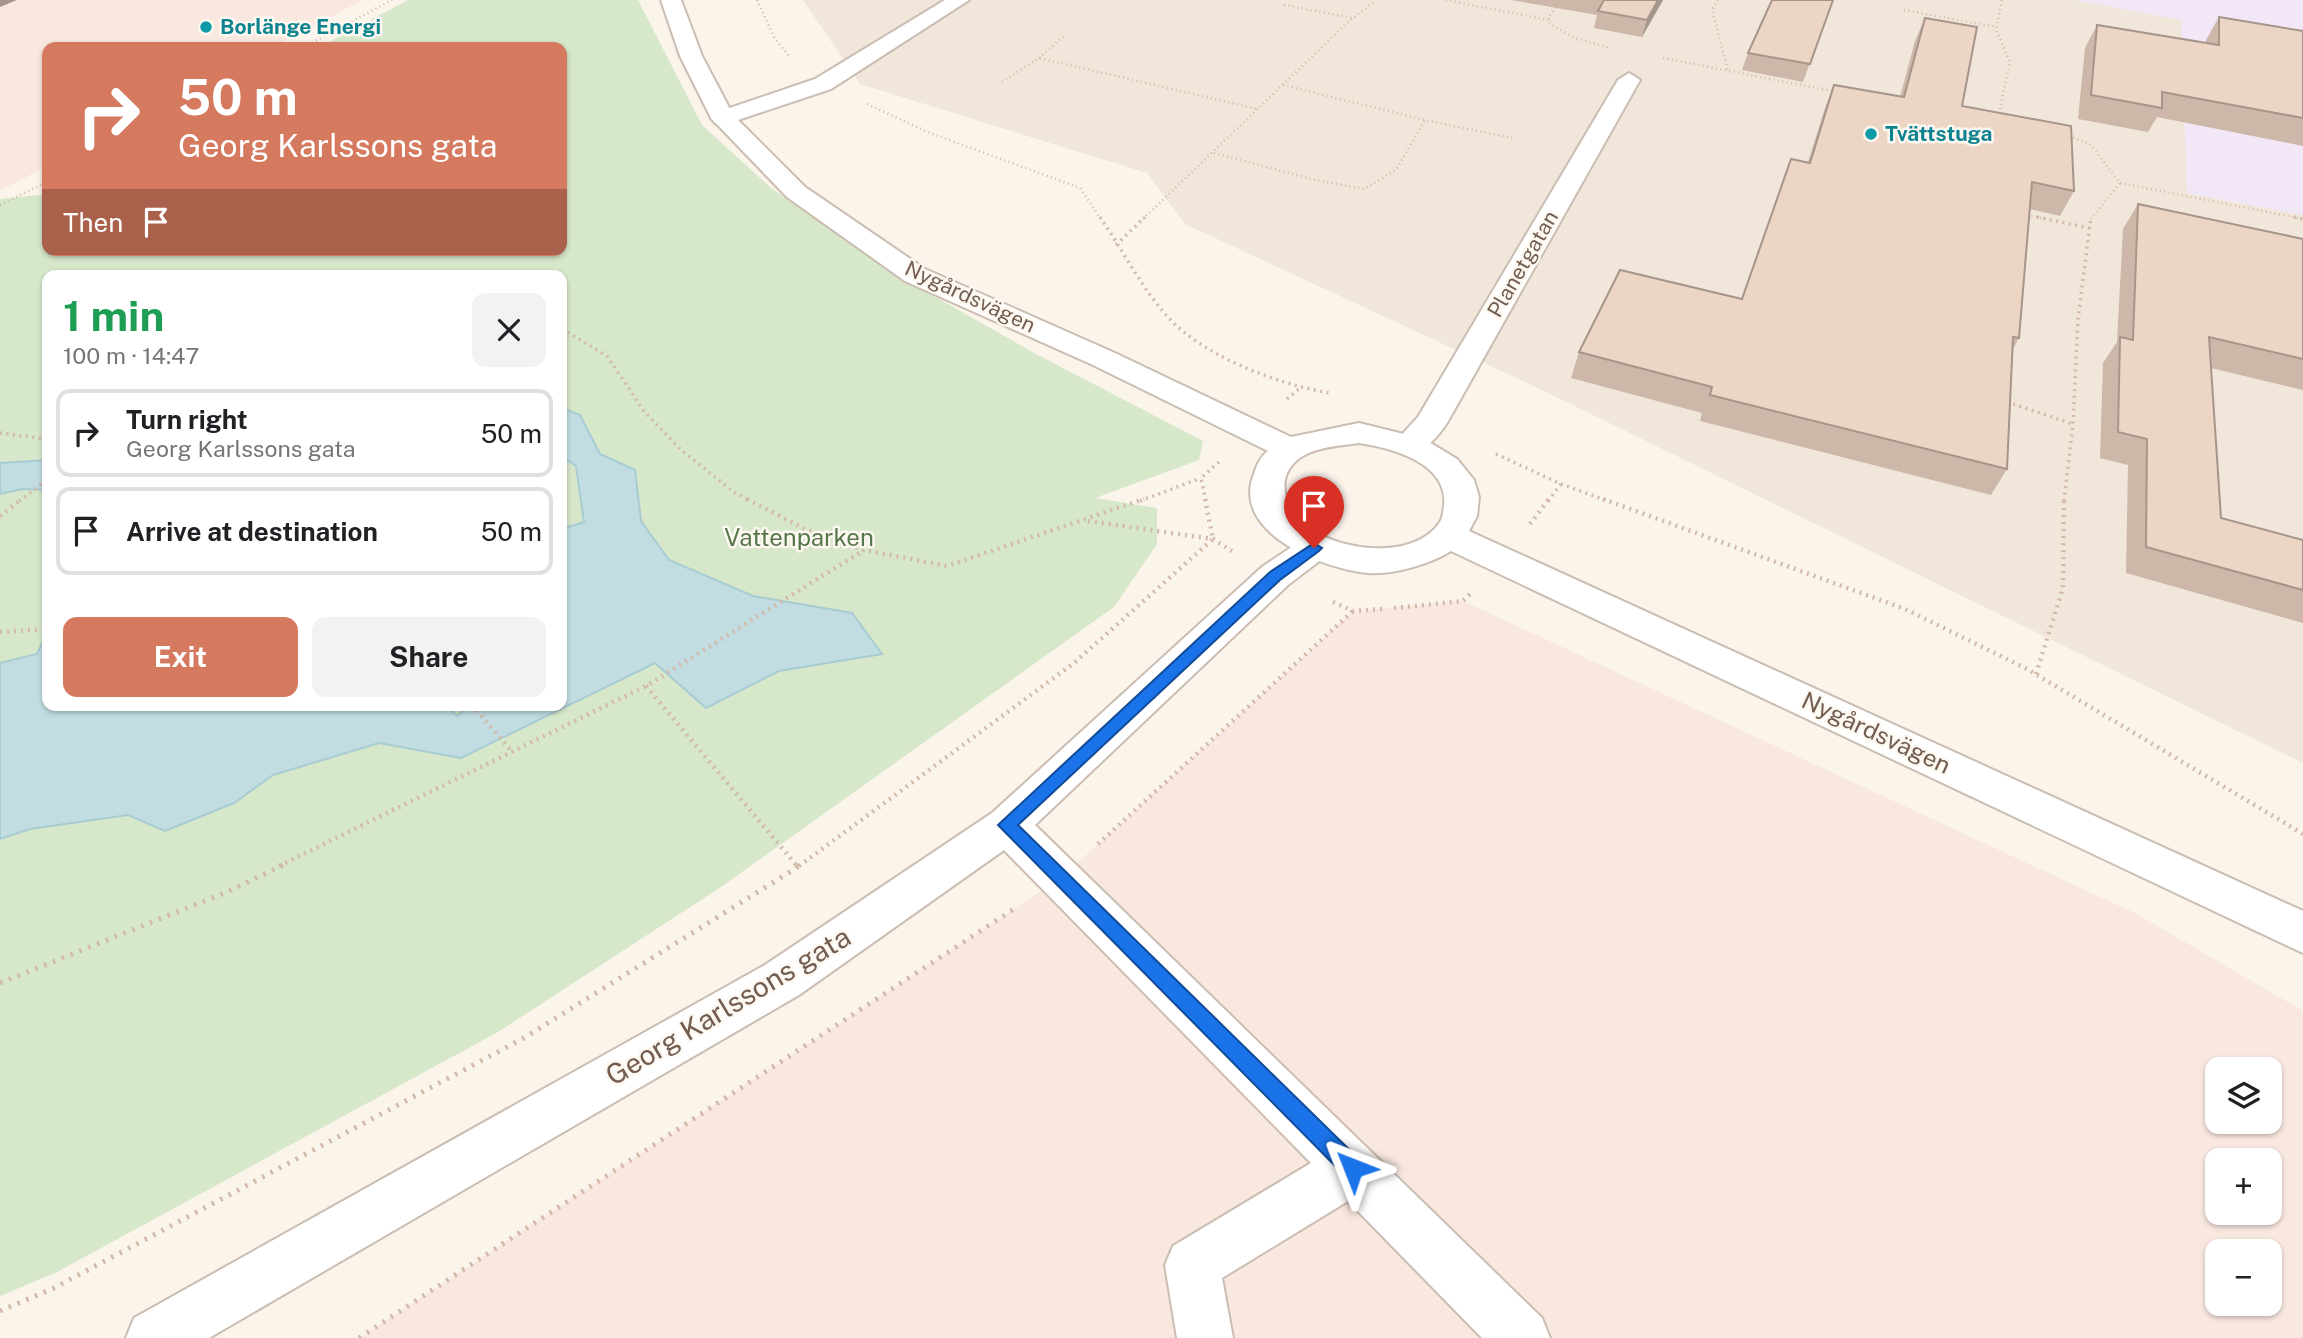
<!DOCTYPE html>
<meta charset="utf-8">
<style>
:root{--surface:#fff;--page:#f2f2f2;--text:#202124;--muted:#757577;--line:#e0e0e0;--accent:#d57a5f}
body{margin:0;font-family:"Public Sans",sans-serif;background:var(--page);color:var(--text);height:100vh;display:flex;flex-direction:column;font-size:26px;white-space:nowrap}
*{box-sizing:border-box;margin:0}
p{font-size:23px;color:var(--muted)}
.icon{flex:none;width:38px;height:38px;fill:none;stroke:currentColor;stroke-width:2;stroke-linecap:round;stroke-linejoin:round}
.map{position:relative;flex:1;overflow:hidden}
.side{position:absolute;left:42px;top:270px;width:525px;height:441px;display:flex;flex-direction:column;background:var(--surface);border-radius:14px;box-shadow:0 2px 5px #0004}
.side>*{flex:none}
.hud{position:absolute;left:42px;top:42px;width:525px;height:214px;border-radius:14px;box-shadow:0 2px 5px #0004;background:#d57a5f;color:#fff;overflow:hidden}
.buttons{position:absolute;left:2205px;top:1057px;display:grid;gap:14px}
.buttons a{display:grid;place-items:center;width:77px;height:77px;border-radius:14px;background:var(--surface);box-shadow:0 2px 5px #0004;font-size:35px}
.pin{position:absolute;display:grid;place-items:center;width:60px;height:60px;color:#fff;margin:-72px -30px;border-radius:50% 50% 50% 0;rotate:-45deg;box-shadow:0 0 7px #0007}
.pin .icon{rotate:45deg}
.me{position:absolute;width:77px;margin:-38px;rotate:315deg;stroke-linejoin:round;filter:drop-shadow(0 0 5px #0008)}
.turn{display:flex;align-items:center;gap:24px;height:147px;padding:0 21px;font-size:32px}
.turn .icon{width:91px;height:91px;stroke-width:2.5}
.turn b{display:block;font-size:49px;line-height:60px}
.then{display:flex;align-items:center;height:66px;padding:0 21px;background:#0003;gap:14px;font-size:26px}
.round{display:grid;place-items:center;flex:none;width:74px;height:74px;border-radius:14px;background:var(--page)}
.head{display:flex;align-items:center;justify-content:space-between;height:119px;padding:0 21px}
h1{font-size:42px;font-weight:700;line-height:52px;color:#1e9e55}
.primary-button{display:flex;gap:14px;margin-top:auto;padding:14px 21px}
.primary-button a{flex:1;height:80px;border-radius:14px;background:var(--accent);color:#fff;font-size:28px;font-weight:700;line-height:80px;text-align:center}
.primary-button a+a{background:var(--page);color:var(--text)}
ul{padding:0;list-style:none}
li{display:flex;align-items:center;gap:21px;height:88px;margin:0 14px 10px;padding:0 7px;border:4px solid var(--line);border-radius:14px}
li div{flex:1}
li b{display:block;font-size:26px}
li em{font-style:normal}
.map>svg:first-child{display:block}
</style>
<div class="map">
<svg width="2303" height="1338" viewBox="0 0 2303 1338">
<rect width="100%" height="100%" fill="#faf4eb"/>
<path fill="#f1e6da" d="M 803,0 L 2096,0 L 2303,38 L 2303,763 L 1540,389 L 1185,224 L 1147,173 L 860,84 Z"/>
<g fill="#f9e8e0" fill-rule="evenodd">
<path d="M 0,0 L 363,0 L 273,47 L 47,47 L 47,166 L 0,191 Z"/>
<path d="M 1463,601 L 2137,914 L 2303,1011 L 2303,1338 L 359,1338 L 1061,878 L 1353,611 ZM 2217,1069 L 2270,1069 L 2270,1122 L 2217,1122 ZM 2217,1160 L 2270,1160 L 2270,1213 L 2217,1213 ZM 2217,1251 L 2270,1251 L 2270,1304 L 2217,1304 Z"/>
</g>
<path fill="#f1e7f7" d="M 2075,0 L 2303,0 L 2303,215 L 2187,193 L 2181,20 Z"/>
<path fill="#d6e7ca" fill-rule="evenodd" d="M 408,0 L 638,0 L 702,125 L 771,188 L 895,274 L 1036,354 L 1203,441 L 1199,460 L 1095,498 L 1157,508 L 1157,544 L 1114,607 L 721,887 L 498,1032 L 55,1273 L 0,1296 L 0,199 L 47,194 L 47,250 L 562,250 L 562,47 L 320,47 ZM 47,275 L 562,275 L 562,705 L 47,705 Z"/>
<g fill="#c1dde2" stroke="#a8ccd3" stroke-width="2">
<path d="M 562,408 L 580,415 L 600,454 L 635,470 L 641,521 L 669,560 L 753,596 L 852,613 L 882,654 L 779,671 L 706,708 L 655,663 L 461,758 L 379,743 L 273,775 L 234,803 L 165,831 L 128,815 L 30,829 L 0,839 L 0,663 L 37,654 L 47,633 L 47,705 L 345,705 L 353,709 L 368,705 L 439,705 L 447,706 L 457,716 L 471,705 L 562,705 L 562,529 L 584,522 L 576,466 L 562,456 Z"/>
<path d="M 47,460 L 47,490 L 22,489 L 0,494 L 0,463 Z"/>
</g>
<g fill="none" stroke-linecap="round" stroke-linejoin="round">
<g stroke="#cbbdb1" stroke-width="4">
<g id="minor">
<path d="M 945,0 L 969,0 L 831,89 L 723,125 L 715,123 L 711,118 L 715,113 L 815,79 Z"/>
<path d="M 1629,73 L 1640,80 L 1447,423 C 1435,441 1421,456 1399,450 L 1394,443 L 1418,417 L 1618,80 Z"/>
<path d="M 1314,536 L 1326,540 L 1332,548 L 1326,556 L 1288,585 L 1035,825 L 1542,1318 L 1550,1338 L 1482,1338 L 1348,1201 L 1222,1278 L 1233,1338 L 1177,1338 L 1165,1265 L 1173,1246 L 1311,1163 L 1004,850 L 799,995 L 209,1338 L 126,1338 L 134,1318 L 765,965 L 992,813 L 1262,567 L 1302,540 Z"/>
</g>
</g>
<g stroke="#cbbdb1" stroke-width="4">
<path id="tertiary" d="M 661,0 L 681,0 L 702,56 L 733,115 L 805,187 L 925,269 L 1115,353 L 1291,437 L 1359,423 L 1424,439 L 1457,459 L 1474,480 L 1479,497 L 1477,516 L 1469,531 L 2303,911 L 2303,953 L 1451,551 C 1430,564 1394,575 1368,573 C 1324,569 1230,533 1254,474 C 1257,465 1260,457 1268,451 L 1093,365 L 905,281 L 787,197 L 711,118 L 680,56 ZM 1359,443 C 1392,448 1449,463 1444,506 C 1443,512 1443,517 1440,522 C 1413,563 1329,551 1300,520 C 1275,493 1280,461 1317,450 C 1330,446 1345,445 1359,443 Z"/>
</g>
<g stroke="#d2b9a8" stroke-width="2.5" stroke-dasharray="1 3.5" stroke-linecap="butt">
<path d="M 757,0 L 775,39 L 789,56"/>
<path d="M 1446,0 L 1549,20"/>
<path d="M 1561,0 L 1549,16 L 1549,23 L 1575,38 L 1610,48"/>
<path d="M 1718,0 L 1712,10 L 1728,71"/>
<path d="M 1284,5 L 1353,18"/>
<path d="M 1904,10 L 1996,27"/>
<path d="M 304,47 L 392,0"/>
<path d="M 1039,58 L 1065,35"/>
<path d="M 1663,58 L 1837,92"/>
<path d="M 1002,82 L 1039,58 L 1258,109"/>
<path d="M 1283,85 L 1425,120"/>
<path d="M 867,104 L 930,133 L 1080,188 L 1101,219"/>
<path d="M 1998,118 L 2010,62 L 1996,30 L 2002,0"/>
<path d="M 2069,136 L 2090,144 L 2120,183 L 2091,219"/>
<path d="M 1214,153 L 1311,179 L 1364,189 L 1396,170 L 1425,120 L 1512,138"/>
<path d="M 2120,183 L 2303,219"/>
<path d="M 0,205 L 47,182"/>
<path d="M 2027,215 L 2046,219"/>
<path d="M 1143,219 L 1346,24 L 1376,0"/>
</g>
<g stroke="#d2b9a8" stroke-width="3.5" stroke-dasharray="2 4.5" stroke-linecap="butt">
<path d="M 1100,217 C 1122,249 1141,287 1167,316 C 1202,356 1279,385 1331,393"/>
<path d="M 2037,217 L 2089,228"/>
<path d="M 2294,217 L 2303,219"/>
<path d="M 1116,245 L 1145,217"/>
<path d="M 562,329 L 607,356 L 644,411 L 680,449 L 735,493 L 751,501"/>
<path d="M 1287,399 L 1300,388"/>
<path d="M 2007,402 L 2073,424"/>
<path d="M 0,433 L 47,439"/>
<path d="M 1496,454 L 1561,484 L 1608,501"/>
<path d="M 19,501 L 47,480"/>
<path d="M 1140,501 L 1201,478"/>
<path d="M 1206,501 L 1201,478 L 1219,462"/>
<path d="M 1548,501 L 1561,484"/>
<path d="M 2064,501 L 2073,424 L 2078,319 L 2091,217"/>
</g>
<g stroke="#d2b9a8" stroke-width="4.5" stroke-dasharray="2 5" stroke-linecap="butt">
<path d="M 747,499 L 807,530 L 864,550 L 947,566 L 1144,499"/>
<path d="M 1205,499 L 1213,539"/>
<path d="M 1603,499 L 1905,609 L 2027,669 L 2303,834"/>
<path d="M 0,516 L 22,499"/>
<path d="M 1088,521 L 1213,539 L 1232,551"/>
<path d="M 1530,524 L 1549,499"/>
<path d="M 1333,602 L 1353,611 L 1382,609"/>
<path d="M 1394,608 L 1463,601 L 1470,594"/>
<path d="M 0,632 L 47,629"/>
<path d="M 2036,674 L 2063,588 L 2064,499"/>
<path d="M 646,686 L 797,866"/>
<path d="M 472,705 L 513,753"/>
<path d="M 1098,844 L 1353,611"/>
<path d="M 279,866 L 646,686 L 864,550"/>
<path d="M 799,866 L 1074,663 L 1213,539"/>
</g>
<g stroke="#d2b9a8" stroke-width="5" stroke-dasharray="2.5 7" stroke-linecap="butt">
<path d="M 796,865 L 798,867"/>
<path d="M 0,983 L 227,892 L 283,865"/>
<path d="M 0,1311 L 54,1288 L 524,1038 L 801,865"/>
<path d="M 359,1338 L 1017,907"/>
</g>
<use href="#minor" fill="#fff" fill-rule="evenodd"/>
<use href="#tertiary" fill="#fff" fill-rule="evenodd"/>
</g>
<g fill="#ccb7a9">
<path d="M 1511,0 L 1663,0 L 1642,37 L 1594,28 L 1597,15 Z"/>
<path d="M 1833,0 L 1803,82 L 1742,70 L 1748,53 Z"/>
<path d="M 2219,17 L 2303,31 L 2303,146 L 2157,117 L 2148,132 L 2078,119 L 2085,48 L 2097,25 L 2206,43 L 2206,40 Z"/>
<path d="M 1925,18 L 1962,106 L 2074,191 L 2060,216 L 2030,209 L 2019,338 L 2013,349 L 2007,469 L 1991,495 L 1700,421 L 1702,413 L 1571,378 L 1579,352 L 1741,299 L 1791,159 L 1808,162 L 1825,108 L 1834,85 L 1900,97 L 1915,41 Z"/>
<path d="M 2138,204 L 2303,239 L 2303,390 L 2211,368 L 2221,518 L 2303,540 L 2303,623 L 2126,573 L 2128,465 L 2100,458 L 2103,363 L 2117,342 L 2123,229 Z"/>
</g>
<g fill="#a6958a">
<path d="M 0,0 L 17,0 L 0,7 Z"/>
<path d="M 1658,0 L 1663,0 L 1642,37 L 1647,20 Z"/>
</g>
<g fill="#edd5c5" stroke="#a6958a" stroke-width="2">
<path d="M 1604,0 L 1658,0 L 1647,20 L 1598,11 Z"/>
<path d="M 1772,0 L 1833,0 L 1810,64 L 1748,53 Z"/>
<path d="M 2219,17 L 2303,31 L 2303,118 L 2162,92 L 2162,108 L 2091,95 L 2097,25 L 2219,45 Z"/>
<path d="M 1925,18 L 1977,27 L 1962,106 L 2071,126 L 2074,191 L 2032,182 L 2019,338 L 2013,337 L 2007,469 L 1710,395 L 1712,387 L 1579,352 L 1620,270 L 1742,299 L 1791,159 L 1810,163 L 1834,85 L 1904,97 Z"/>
<path d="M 2138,204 L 2303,239 L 2303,359 L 2209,337 L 2221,518 L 2303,540 L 2303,590 L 2146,547 L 2147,439 L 2118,432 L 2120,337 L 2133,340 Z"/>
</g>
<path fill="#1a73e8" stroke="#114b97" stroke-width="2" d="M 1314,543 L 1322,548 L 1319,551 L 1280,580 L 1018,825 L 1360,1160 L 1364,1168 L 1360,1176 L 1353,1179 L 1345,1176 L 998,825 L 1270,572 Z"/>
<g fill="#0f9aa8" stroke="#fdf8f1" stroke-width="2.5">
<circle cx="206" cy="27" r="7"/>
<circle cx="1871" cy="134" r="7"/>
</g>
<g text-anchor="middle" stroke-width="5" stroke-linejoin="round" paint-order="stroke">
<g font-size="21" font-weight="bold" fill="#0d838f" stroke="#fdf8f1" text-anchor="start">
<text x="220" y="34">Borlänge Energi</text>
<text x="1885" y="141">Tvättstuga</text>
</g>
<g font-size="21" fill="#725d50" stroke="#fdf8f1">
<text transform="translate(1523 264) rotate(-60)" y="7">Planetgatan</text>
<text transform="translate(970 297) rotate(25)" y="7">Nygårdsvägen</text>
</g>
<g font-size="24" fill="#56774a" stroke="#fdf8f1">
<text x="799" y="546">Vattenparken</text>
</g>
<g font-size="24" fill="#725d50" stroke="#fdf8f1">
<text transform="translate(1876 733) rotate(25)" y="8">Nygårdsvägen</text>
</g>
<g font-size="28" fill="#725d50" stroke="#fdf8f1">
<text transform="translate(728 1006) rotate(-31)" y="10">Georg Karlssons gata</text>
</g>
</g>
</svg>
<div class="buttons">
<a><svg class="icon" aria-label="layers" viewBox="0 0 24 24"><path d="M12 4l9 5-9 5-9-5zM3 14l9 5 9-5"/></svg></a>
<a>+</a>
<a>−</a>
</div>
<div class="pin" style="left:1314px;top:548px;background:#d93025"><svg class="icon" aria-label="arrive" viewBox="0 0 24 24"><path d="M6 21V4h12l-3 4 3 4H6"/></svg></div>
<svg class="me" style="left:1353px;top:1168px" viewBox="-20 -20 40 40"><path d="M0-17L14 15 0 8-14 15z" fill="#1a73e8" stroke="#fff" stroke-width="4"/></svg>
<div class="hud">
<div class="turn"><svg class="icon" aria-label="right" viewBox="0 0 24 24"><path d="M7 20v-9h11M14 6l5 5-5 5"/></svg><div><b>50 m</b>Georg Karlssons gata</div></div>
<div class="then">Then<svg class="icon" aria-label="arrive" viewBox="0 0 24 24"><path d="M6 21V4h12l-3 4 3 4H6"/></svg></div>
</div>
<section class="side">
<div class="head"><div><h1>1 min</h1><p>100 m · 14:47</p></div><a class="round"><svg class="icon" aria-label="close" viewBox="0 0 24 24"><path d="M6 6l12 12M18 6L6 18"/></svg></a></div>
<ul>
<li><svg class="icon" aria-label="right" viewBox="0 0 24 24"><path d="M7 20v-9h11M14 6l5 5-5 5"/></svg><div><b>Turn right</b><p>Georg Karlssons gata</p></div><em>50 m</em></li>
<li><svg class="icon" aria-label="arrive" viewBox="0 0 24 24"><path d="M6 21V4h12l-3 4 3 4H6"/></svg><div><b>Arrive at destination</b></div><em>50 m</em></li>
</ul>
<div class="primary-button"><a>Exit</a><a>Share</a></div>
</section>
</div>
